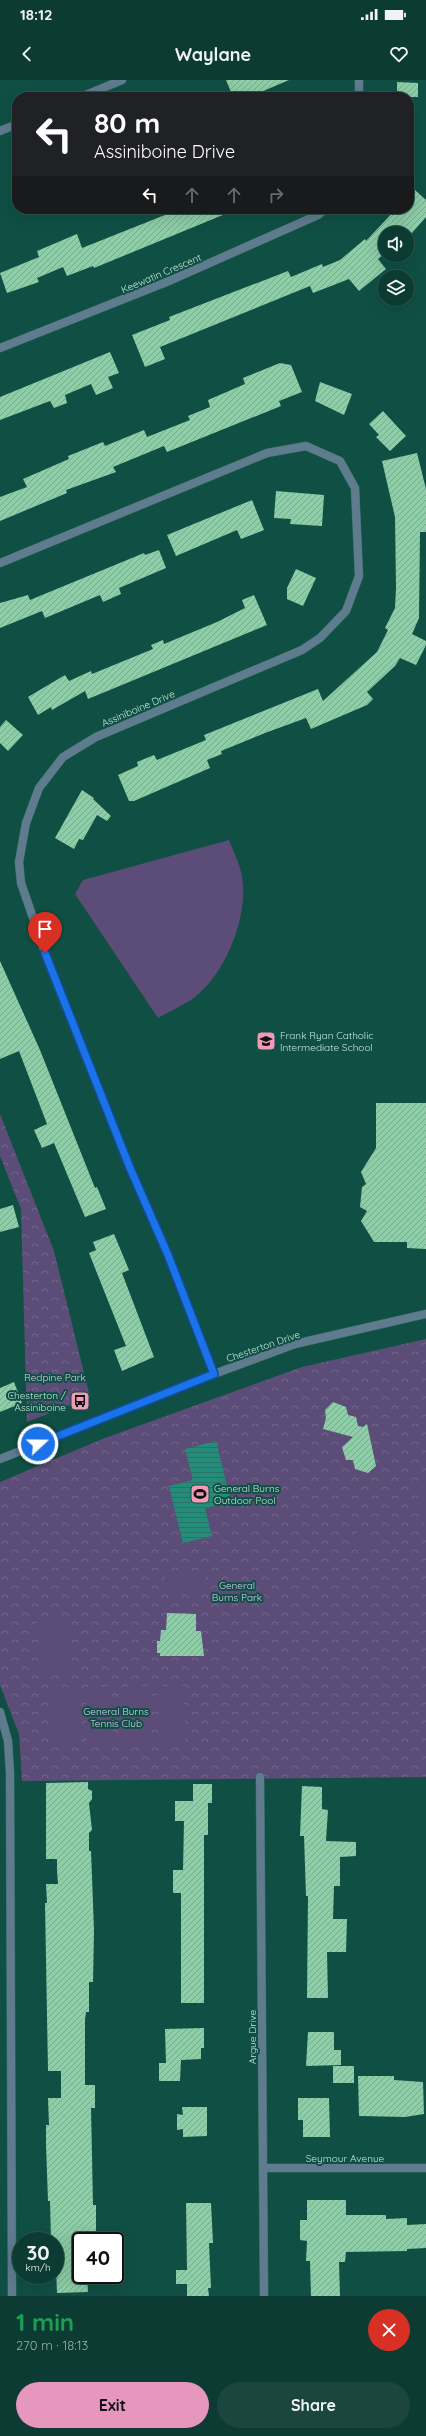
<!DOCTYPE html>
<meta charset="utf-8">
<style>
:root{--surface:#0c3b33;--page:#1a463f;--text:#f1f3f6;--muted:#9aadac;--line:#2c554e;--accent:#e797bd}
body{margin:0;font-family:Quicksand,sans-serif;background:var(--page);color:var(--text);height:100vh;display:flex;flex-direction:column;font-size:15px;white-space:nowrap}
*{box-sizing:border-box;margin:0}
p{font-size:13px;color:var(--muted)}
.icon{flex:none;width:22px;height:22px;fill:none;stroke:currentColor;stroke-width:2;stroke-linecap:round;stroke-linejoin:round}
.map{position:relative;height:2216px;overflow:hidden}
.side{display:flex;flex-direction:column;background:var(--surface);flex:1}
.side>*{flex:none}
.banner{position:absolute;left:12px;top:12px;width:402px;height:122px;border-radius:16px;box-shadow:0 4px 16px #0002,0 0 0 1px var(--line);background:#202124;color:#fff;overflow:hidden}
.controls{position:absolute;left:378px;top:146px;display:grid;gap:8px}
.controls a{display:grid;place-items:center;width:36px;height:36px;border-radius:50%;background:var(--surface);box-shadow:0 4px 16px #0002,0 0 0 1px var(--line);font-size:20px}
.speed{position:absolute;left:12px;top:2152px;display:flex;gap:8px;font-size:20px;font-weight:700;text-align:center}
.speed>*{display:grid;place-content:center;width:52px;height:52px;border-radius:50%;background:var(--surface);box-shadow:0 4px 16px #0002,0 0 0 1px var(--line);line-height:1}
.speed small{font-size:10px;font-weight:400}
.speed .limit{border:2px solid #111;border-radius:6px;background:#fff;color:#111}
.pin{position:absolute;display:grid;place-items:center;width:34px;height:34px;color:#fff;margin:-41px -17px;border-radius:50% 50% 50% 0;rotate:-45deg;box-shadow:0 0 4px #0007}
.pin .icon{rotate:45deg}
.me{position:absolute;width:44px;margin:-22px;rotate:69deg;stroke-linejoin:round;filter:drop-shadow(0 0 3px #0008)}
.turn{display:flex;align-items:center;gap:14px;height:84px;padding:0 16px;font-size:18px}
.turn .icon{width:52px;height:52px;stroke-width:2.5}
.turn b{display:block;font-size:28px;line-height:34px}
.lanes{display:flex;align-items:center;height:38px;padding:0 16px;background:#0003;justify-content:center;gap:20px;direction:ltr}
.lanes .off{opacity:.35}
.round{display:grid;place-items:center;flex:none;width:42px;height:42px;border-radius:21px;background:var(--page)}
.head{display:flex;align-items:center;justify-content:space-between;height:68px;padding:0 16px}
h1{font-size:24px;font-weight:700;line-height:30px;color:#1e9e55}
.cta{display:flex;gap:8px;margin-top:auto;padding:8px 16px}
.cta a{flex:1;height:46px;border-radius:24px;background:var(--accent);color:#111;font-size:16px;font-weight:700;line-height:46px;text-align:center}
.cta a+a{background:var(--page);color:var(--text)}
.status{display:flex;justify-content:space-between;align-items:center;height:28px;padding:0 20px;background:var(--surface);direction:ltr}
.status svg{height:11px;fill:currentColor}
header{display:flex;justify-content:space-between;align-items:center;height:52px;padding:0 16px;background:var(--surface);font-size:18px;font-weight:700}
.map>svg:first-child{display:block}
</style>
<div class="status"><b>18:12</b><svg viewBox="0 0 49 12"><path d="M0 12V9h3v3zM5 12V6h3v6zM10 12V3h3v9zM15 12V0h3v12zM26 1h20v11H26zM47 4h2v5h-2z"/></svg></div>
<header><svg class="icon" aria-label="back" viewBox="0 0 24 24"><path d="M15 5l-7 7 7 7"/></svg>Waylane<svg class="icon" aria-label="heart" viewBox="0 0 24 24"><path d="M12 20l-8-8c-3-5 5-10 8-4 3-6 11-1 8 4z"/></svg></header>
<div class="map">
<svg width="426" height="2216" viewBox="0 0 426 2216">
<defs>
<pattern id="park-crowns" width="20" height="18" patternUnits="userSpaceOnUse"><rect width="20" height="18" fill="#5b4d78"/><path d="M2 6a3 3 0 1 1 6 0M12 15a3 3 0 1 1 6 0" fill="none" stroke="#71668b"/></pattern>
<pattern id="water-rules" width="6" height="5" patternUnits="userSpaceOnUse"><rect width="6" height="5" fill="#248d7a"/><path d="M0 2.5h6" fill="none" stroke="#2b7366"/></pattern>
<pattern id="building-hatch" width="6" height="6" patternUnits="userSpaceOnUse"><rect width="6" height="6" fill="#8fcca8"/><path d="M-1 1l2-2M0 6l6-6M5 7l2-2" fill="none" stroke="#7aaa8e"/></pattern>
</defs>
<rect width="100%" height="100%" fill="#104f44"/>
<g fill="url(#park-crowns)">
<path d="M 0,1034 L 54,1171 L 90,1317 L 27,1342 L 21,1129 L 0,1076 Z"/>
<path d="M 426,1259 L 426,1697 L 22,1701 L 19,1654 L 0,1605 L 0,1402 L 105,1358 L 302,1287 Z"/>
</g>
<g fill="#5b4d78">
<path d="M 229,760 C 233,771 240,784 242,797 C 249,835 226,893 195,917 C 184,925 170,931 158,938 L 75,814 L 83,800 Z"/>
<path d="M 426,1399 L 426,1451 C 422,1437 410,1408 426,1399 Z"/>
<path d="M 358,1451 L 376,1463 L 367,1477 L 349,1465 Z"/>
<path d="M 205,1491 L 206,1511 L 167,1513 L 165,1494 Z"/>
<path d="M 70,1541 L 72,1590 L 39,1591 L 37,1542 Z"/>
<path d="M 148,1606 L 149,1664 L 122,1665 L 122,1607 Z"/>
<path d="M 157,1606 L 184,1606 L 185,1664 L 158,1664 Z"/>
<path d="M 77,1607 L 78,1665 L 51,1666 L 50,1608 Z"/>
<path d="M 86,1607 L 112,1607 L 113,1665 L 87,1665 Z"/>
</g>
<path fill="url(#water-rules)" d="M 216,1361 L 231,1422 L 205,1428 L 212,1456 L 183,1463 L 169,1406 L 193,1400 L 185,1369 Z"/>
<g fill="url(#building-hatch)">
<path d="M 226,0 L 289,0 L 249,17 L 233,17 Z"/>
<path d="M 397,2 L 418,3 L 418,17 L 397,17 Z"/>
<path d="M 415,110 L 426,120 L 426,137 L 412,153 L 385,153 L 385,173 L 378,179 L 386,189 L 359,211 L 349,199 L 313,213 L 310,206 L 160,267 L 165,279 L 145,287 L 132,255 L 170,240 L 169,237 L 288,191 L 291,197 L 322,184 L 323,187 L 340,180 L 365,159 L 366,161 L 396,129 L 409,129 L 409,116 Z"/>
<path d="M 180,129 L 235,130 L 94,188 L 93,186 L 67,196 L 63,187 L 37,198 L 39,202 L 7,213 L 0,193 L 39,177 L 37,171 L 77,154 L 82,168 Z"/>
<path d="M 110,272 L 119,293 L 108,297 L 113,308 L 96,315 L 91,304 L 65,315 L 67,323 L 54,328 L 50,321 L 0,340 L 0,317 Z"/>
<path d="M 280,283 L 291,285 L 302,312 L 279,321 L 281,326 L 167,372 L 164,366 L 113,387 L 116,392 L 66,410 L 67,413 L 0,441 L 0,417 L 27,407 L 23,399 L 69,379 L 68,376 L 103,362 L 105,366 L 144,350 L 147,357 L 190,340 L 188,336 L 210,327 L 208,320 L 245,304 L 243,298 Z"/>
<path d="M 320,302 L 352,314 L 344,335 L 315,321 Z"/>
<path d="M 383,331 L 406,356 L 390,371 L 376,357 L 379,355 L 369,344 Z"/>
<path d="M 417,373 L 426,409 L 426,452 L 420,452 L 419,538 L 412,554 L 426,561 L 426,565 L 416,585 L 400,578 L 395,586 L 367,612 L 373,619 L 367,625 L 311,649 L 306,638 L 265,653 L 221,671 L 222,674 L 207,680 L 210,688 L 134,721 L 129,721 L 118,695 L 138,686 L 137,682 L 154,675 L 157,680 L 206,660 L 204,655 L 318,609 L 323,621 L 377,572 L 388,550 L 385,548 L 395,528 L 396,508 L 395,437 L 382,381 Z"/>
<path d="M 276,411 L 324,415 L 322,446 L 290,444 L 291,439 L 274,438 Z"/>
<path d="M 252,420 L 264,450 L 241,459 L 237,450 L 176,476 L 167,455 Z"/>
<path d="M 159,470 L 166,488 L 119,508 L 121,514 L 103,522 L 100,515 L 45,538 L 42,531 L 0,548 L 0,523 L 28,515 L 30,520 L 144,473 L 145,475 Z"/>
<path d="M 296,489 L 316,498 L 303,526 L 287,519 L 287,508 Z"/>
<path d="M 254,515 L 267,545 L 88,619 L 85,611 L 52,630 L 51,627 L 38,635 L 28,617 L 65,595 L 69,601 L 91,591 L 92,594 L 153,569 L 151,565 L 163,560 L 164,564 L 217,542 L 245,528 L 242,520 Z"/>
<path d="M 6,640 L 23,655 L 8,671 L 0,663 L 0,647 Z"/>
<path d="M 82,710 L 94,718 L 93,719 L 111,736 L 107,741 L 97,735 L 83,760 L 79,759 L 74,769 L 55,758 Z"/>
<path d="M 0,881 L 40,970 L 95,1108 L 97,1107 L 106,1129 L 85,1137 L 54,1063 L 42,1068 L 34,1050 L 47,1044 L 19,971 L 0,979 Z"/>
<path d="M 376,1023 L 426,1023 L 426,1169 L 407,1168 L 407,1162 L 374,1162 L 361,1141 L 367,1131 L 360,1127 L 362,1107 L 366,1104 L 361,1092 L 376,1068 Z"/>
<path d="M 13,1125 L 19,1147 L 0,1152 L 0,1129 Z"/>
<path d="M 114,1154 L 129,1190 L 122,1193 L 154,1277 L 122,1291 L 114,1270 L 126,1266 L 89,1173 L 96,1170 L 93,1162 Z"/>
<path d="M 14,1302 L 22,1323 L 0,1332 L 0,1308 Z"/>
<path d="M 333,1322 L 346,1327 L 348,1335 L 356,1337 L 358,1346 L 363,1347 L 367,1344 L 376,1386 L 368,1393 L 355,1389 L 353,1380 L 346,1380 L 342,1367 L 353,1357 L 323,1349 L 326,1338 L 325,1330 Z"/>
<path d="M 167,1533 L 196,1534 L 196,1551 L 201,1551 L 204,1576 L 160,1576 L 160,1573 L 157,1573 L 157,1561 L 160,1561 L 161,1550 L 166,1550 Z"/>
<path d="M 88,1702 L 88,1709 L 92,1711 L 92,1719 L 89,1723 L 92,1750 L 89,1753 L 89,1771 L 91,1771 L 94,1850 L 93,1902 L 89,1902 L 89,1932 L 86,1932 L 85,1940 L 85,2005 L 95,2005 L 95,2028 L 91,2028 L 93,2125 L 96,2125 L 96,2152 L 90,2152 L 90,2161 L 81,2161 L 81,2195 L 87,2195 L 88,2212 L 57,2213 L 55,2161 L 51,2161 L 50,2121 L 48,2121 L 46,2065 L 46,2045 L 49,2045 L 48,2018 L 61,2018 L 61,1991 L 48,1991 L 45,1823 L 47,1823 L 46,1804 L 58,1804 L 57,1791 L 57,1779 L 46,1779 L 46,1703 Z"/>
<path d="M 193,1704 L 212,1704 L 212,1723 L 208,1723 L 208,1755 L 204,1755 L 204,1923 L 181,1923 L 181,1813 L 173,1813 L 173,1790 L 183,1790 L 184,1741 L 175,1741 L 175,1721 L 193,1721 Z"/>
<path d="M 302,1706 L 322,1707 L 322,1729 L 328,1730 L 326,1761 L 356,1762 L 356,1776 L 340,1777 L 340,1806 L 334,1806 L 333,1839 L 347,1839 L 346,1872 L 327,1872 L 328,1918 L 307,1918 L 308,1816 L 306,1816 L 304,1756 L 300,1756 Z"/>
<path d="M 204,1948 L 204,1968 L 201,1968 L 201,1979 L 181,1980 L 180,2001 L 159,2001 L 159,1983 L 166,1983 L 165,1949 Z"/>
<path d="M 308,1952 L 334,1952 L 334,1970 L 341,1970 L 341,1985 L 306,1986 Z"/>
<rect x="333" y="1986" width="21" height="17"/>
<path d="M 358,1996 L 394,1996 L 394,2000 L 423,2002 L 424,2034 L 405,2037 L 359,2036 Z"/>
<path d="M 298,2018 L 329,2018 L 330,2057 L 303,2057 L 303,2040 L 298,2040 Z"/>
<path d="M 182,2027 L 207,2027 L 207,2056 L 183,2057 L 183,2049 L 177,2050 L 177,2034 L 183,2035 Z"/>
<path d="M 307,2120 L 346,2120 L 346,2135 L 386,2135 L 386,2139 L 407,2138 L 407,2145 L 426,2144 L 426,2168 L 407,2169 L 407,2171 L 346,2172 L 345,2182 L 339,2182 L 340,2216 L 311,2216 L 310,2181 L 306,2181 L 307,2161 L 300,2160 L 300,2140 L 307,2140 Z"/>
<path d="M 186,2123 L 211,2123 L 213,2163 L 209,2163 L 211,2208 L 208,2208 L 209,2216 L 187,2216 L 187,2204 L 176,2204 L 176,2190 L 187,2190 Z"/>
</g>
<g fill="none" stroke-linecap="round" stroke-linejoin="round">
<g stroke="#336d62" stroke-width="9">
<g id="minor">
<path d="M 81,17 L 122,0"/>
<path d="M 359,17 L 359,0"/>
<path d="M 0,51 L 17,44"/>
<path d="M 0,268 L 169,201 L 318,135 L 326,129"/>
<path d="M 0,483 L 267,373 L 306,366 L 340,381 L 355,408 L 359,496 L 346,531 L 320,558 L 302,570 L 96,657 L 63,677 L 39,708 L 26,743 L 19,782 L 21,803 L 50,887 L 130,1088 L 168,1175 L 214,1294"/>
<path d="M 0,1632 L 8,1661 L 10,1693 L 12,2216"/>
<path d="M 260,1697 L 264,2216"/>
<path d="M 263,2088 L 426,2088"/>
</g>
</g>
<g stroke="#336d62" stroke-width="9">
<path id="tertiary" d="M 0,1379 L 214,1294 L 295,1264 L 426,1234"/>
</g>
<use href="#minor" stroke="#5f7b8e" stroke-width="8"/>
<use href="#tertiary" stroke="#5f7b8e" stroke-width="8"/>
</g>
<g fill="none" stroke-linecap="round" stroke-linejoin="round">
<g stroke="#114b97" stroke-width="10">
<path id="route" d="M 38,1364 L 214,1294 L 168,1175 L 130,1088 L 45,873"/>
</g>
<use href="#route" stroke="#1a73e8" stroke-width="7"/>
</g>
<defs>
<g id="school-square" transform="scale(1)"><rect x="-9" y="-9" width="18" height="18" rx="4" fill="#f09ab7" stroke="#104f44"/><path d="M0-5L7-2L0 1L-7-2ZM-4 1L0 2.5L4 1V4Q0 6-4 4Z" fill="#111"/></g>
<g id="bus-square" transform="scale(1)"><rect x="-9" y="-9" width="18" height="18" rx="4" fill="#f09ab7" stroke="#104f44"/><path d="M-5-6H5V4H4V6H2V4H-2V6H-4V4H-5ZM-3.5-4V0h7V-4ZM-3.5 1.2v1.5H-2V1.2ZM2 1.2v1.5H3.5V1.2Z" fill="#111"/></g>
<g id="stadium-square" transform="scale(1)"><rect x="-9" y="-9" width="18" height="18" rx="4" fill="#f09ab7" stroke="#104f44"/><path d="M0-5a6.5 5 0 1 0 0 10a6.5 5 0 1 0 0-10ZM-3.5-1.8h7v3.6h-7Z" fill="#111"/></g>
</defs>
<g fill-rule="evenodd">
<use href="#school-square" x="266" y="961"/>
<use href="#bus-square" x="80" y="1321"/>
<use href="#stadium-square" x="200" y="1414"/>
</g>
<g text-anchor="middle" stroke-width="4" stroke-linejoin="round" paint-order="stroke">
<g font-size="10" fill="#bfe3da" stroke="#104f44">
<text transform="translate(161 193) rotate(-23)" y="4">Keewatin Crescent</text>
<text transform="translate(138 628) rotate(-23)" y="4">Assiniboine Drive</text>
<text transform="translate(263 1266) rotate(-19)" y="4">Chesterton Drive</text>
<text transform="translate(252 1957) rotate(-90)" y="4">Argue Drive</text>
<text x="345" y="2082">Seymour Avenue</text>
</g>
<g font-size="10" fill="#bfe3da" stroke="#104f44" text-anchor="start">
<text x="280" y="959">Frank Ryan Catholic<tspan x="280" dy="12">Intermediate School</tspan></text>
<text x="66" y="1319" text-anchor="end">Chesterton /<tspan x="66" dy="12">Assiniboine</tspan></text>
<text x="214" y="1412">General Burns<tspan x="214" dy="12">Outdoor Pool</tspan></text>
</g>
<g font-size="10" fill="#d7cdf2" stroke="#104f44">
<text x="55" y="1301">Redpine Park</text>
<text x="237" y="1509">General<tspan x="237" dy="12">Burns Park</tspan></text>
<text x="116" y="1635">General Burns<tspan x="116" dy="12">Tennis Club</tspan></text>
</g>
</g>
</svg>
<div class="controls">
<a><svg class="icon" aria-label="sound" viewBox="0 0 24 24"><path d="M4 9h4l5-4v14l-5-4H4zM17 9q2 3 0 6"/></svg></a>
<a><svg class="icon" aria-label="layers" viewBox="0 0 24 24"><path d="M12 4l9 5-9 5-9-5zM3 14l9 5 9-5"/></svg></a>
</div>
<div class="speed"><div>30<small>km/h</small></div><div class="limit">40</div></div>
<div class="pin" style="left:45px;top:873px;background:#d93025"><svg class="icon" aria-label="arrive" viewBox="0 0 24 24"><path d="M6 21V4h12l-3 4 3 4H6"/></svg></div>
<svg class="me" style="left:38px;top:1364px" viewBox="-20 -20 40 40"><circle r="17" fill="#1a73e8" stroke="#fff" stroke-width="3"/><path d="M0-11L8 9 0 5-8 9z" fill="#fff"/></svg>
<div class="banner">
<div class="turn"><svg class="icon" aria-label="left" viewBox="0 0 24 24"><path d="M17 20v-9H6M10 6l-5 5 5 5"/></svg><div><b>80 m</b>Assiniboine Drive</div></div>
<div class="lanes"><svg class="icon" aria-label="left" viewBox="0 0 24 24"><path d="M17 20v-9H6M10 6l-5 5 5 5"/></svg><svg class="icon off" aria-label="ahead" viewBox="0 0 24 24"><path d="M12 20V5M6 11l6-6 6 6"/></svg><svg class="icon off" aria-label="ahead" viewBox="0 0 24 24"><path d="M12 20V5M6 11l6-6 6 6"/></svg><svg class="icon off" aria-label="right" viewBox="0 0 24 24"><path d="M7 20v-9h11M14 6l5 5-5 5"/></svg></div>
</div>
</div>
<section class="side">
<div class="head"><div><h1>1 min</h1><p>270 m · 18:13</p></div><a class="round" style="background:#d93025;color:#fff"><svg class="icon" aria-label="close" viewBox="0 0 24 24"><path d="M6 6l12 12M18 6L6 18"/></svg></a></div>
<div class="cta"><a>Exit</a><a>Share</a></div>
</section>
